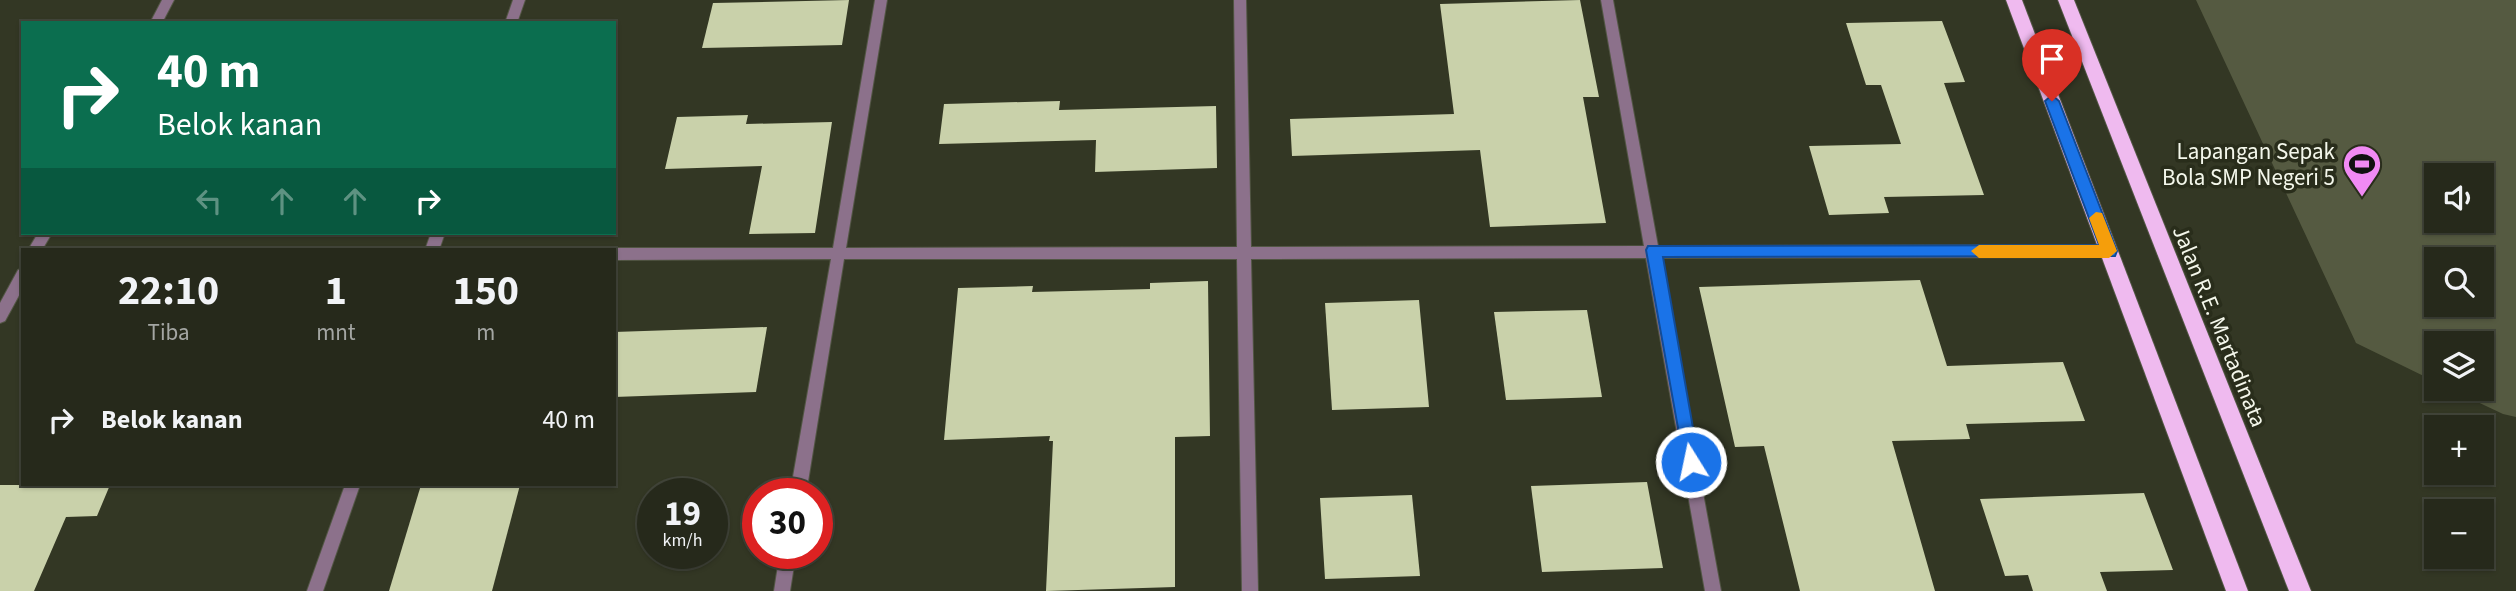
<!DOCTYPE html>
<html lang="id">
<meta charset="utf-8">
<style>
:root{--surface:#26291b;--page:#323528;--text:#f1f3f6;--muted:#a4a6a3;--line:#42453a}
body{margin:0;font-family:"Source Sans 3",sans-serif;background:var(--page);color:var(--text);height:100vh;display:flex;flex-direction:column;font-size:26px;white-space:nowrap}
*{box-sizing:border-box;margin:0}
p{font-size:23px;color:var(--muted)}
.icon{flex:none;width:38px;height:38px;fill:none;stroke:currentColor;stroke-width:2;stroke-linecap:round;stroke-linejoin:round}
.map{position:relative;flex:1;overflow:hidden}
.details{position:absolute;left:21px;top:248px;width:595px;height:238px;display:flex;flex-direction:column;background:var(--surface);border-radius:0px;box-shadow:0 2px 5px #0004,0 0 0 2px var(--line)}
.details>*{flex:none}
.banner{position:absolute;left:21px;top:21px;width:595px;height:214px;border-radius:0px;box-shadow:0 2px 5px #0004,0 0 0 2px var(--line);background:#0b6e4f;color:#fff;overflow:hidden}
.buttons{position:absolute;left:2424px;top:163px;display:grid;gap:14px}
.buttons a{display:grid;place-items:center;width:70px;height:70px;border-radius:0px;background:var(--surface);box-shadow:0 2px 5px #0004,0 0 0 2px var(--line);font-size:35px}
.speed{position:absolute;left:637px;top:478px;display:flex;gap:14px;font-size:35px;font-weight:700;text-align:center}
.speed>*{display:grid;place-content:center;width:91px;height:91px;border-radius:50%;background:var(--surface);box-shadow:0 2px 5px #0004,0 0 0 2px var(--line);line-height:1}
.speed small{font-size:18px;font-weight:400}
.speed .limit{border:10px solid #d22;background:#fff;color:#111}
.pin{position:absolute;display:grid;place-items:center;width:60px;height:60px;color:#fff;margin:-72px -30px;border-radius:50% 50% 50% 0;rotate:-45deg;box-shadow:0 0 7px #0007}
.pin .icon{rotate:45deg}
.me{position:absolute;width:77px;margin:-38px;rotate:350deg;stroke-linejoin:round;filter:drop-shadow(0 0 5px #0008)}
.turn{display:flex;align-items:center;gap:24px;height:147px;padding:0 21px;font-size:32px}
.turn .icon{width:91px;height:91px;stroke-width:2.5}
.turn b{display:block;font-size:49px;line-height:60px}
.lanes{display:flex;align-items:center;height:66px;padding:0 21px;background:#0003;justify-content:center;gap:35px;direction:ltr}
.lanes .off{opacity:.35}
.eta{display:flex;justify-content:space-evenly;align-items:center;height:119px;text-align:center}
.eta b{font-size:42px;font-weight:700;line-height:49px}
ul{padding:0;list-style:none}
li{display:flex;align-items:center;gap:21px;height:105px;padding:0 21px}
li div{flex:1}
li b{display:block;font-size:26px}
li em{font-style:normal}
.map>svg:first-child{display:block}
</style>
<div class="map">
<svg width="2516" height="591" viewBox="0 0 2516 591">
<rect width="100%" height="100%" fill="#333724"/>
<path fill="#555a41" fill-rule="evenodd" d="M 2196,0 L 2516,0 L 2516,417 L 2503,414 L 2450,389 L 2482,388 L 2482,343 L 2436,343 L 2436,382 L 2356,343 ZM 2436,175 L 2482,175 L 2482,220 L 2436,220 ZM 2482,259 L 2482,304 L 2436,304 L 2436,259 Z"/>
<g fill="#c9d1aa">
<path d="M 849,0 L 842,45 L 702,48 L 713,3 Z"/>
<path d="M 1580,0 L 1599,97 L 1583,97 L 1606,223 L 1490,227 L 1480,150 L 1292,156 L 1290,119 L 1454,114 L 1440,4 Z"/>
<path d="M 1942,21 L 1965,82 L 1944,83 L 1984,195 L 1884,197 L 1889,213 L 1829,215 L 1809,146 L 1901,144 L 1881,85 L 1866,85 L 1846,23 Z"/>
<path d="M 1060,101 L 1059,110 L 1216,106 L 1217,168 L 1095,172 L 1096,140 L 939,144 L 944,104 Z"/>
<path d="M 748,115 L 746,124 L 832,122 L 815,233 L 749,234 L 762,166 L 665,169 L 677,117 Z"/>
<path d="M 1920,280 L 1947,366 L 2063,362 L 2085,421 L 1966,424 L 1970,439 L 1892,441 L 1935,591 L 1800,591 L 1764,446 L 1735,447 L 1699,287 Z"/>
<path d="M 1208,281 L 1210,436 L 1175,437 L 1175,587 L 1046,591 L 1053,441 L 1049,441 L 1050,436 L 944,440 L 958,288 L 1033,286 L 1032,292 L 1150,289 L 1150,283 Z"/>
<path d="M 1419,300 L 1429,407 L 1332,410 L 1325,303 Z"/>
<path d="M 1587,310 L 1602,397 L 1506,400 L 1494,312 Z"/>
<path d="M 767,327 L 756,392 L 614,397 L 614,332 Z"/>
<path d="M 1647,482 L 1663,568 L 1542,572 L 1531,486 Z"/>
<path d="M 0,485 L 110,485 L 97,516 L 66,517 L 34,591 L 0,591 Z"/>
<path d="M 421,485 L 520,485 L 492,591 L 389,591 Z"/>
<path d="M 2144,493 L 2173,570 L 2100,572 L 2107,591 L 2033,591 L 2028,575 L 2005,576 L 1980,499 Z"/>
<path d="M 1412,495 L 1420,576 L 1325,579 L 1320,498 Z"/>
</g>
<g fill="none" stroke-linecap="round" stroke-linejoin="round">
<g stroke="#525644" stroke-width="2">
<g id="minor">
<path d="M 162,0 L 174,0 L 162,23 L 150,23 Z"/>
<path d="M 513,0 L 525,0 L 517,23 L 505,23 Z"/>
<path d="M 875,0 L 887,0 L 846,248 L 1237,247 L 1234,0 L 1246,0 L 1251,247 L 1644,246 L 1601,0 L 1613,0 L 1658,246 L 2109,245 L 2114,247 L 2116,251 L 2114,255 L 2109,257 L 1660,258 L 1721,591 L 1705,591 L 1646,258 L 1251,259 L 1258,591 L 1242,591 L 1237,259 L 844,259 L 806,494 L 790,494 L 831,259 L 614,260 L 614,250 L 609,250 L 614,248 L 833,248 Z"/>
<path d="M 38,233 L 52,233 L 42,250 L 28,250 Z"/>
<path d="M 431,233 L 445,233 L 439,250 L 425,250 Z"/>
<path d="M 23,268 L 23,288 L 5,321 L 0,323 L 0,303 L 18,270 Z"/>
<path d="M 345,485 L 360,485 L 323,591 L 307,591 Z"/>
<path d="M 780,553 L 796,553 L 790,591 L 774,591 Z"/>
</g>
</g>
<g stroke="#525644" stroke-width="2">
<g id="trunk">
<path d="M 2006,0 L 2022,0 L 2248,591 L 2226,591 Z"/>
<path d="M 2058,0 L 2074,0 L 2311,591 L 2289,591 Z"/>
</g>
</g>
<use href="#minor" fill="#8c718b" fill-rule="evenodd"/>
<use href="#trunk" fill="#efbaef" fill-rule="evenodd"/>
</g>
<path fill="#1a73e8" stroke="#114b97" stroke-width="2" d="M 2052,95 L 2059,101 L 2117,251 L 2115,256 L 1663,257 L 1699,462 L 1691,469 L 1685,467 L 1646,250 L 1648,246 L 2099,245 L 2045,101 Z"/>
<path fill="#f59e0b" d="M 2096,212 L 2102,213 L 2117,251 L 2109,258 L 1979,258 L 1971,251 L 1979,245 L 2099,245 L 2089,218 Z"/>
<defs>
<g id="stadium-pin" transform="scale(2.0125)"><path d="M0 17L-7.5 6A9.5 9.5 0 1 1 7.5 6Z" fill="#f18af4" stroke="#292d1b"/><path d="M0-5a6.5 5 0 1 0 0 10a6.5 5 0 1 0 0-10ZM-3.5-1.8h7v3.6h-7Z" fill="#111"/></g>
</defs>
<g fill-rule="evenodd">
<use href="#stadium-pin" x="2362" y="164"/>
</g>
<g text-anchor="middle" stroke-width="7" stroke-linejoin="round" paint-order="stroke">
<g font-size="23" fill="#f4f7eb" stroke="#292d1b" text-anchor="end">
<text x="2335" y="159">Lapangan Sepak<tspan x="2335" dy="26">Bola SMP Negeri 5</tspan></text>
</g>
<g font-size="23" fill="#f4f7eb" stroke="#292d1b">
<text transform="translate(2220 326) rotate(68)" y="8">Jalan R.E. Martadinata</text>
</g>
</g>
</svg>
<div class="buttons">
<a><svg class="icon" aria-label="sound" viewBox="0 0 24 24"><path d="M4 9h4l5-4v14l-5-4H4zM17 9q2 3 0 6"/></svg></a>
<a><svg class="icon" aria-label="search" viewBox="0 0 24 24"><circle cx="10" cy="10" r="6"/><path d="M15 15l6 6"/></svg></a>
<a><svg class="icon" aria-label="layers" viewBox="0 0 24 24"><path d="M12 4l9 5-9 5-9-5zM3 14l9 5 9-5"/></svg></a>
<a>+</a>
<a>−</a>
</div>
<div class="speed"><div>19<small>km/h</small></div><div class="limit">30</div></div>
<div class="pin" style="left:2052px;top:101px;background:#d93025"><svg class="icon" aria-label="arrive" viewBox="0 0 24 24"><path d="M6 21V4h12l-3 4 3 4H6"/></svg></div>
<svg class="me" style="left:1691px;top:462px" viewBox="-20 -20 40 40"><circle r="17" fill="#1a73e8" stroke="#fff" stroke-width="3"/><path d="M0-11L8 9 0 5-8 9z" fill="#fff"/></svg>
<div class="banner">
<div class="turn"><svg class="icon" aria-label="right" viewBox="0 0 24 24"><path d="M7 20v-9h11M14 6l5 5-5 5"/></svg><div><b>40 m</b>Belok kanan</div></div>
<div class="lanes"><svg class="icon off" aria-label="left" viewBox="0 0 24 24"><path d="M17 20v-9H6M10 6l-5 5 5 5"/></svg><svg class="icon off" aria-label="ahead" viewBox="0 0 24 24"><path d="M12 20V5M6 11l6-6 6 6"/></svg><svg class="icon off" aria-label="ahead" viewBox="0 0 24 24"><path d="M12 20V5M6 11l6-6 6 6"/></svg><svg class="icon" aria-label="right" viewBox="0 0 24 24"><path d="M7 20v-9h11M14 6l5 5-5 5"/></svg></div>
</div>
<section class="details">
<div class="eta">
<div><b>22:10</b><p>Tiba</p></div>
<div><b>1</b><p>mnt</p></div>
<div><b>150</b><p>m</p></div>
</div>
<ul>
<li><svg class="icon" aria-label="right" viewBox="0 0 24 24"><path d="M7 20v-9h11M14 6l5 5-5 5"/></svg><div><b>Belok kanan</b></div><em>40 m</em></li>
</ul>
</section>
</div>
